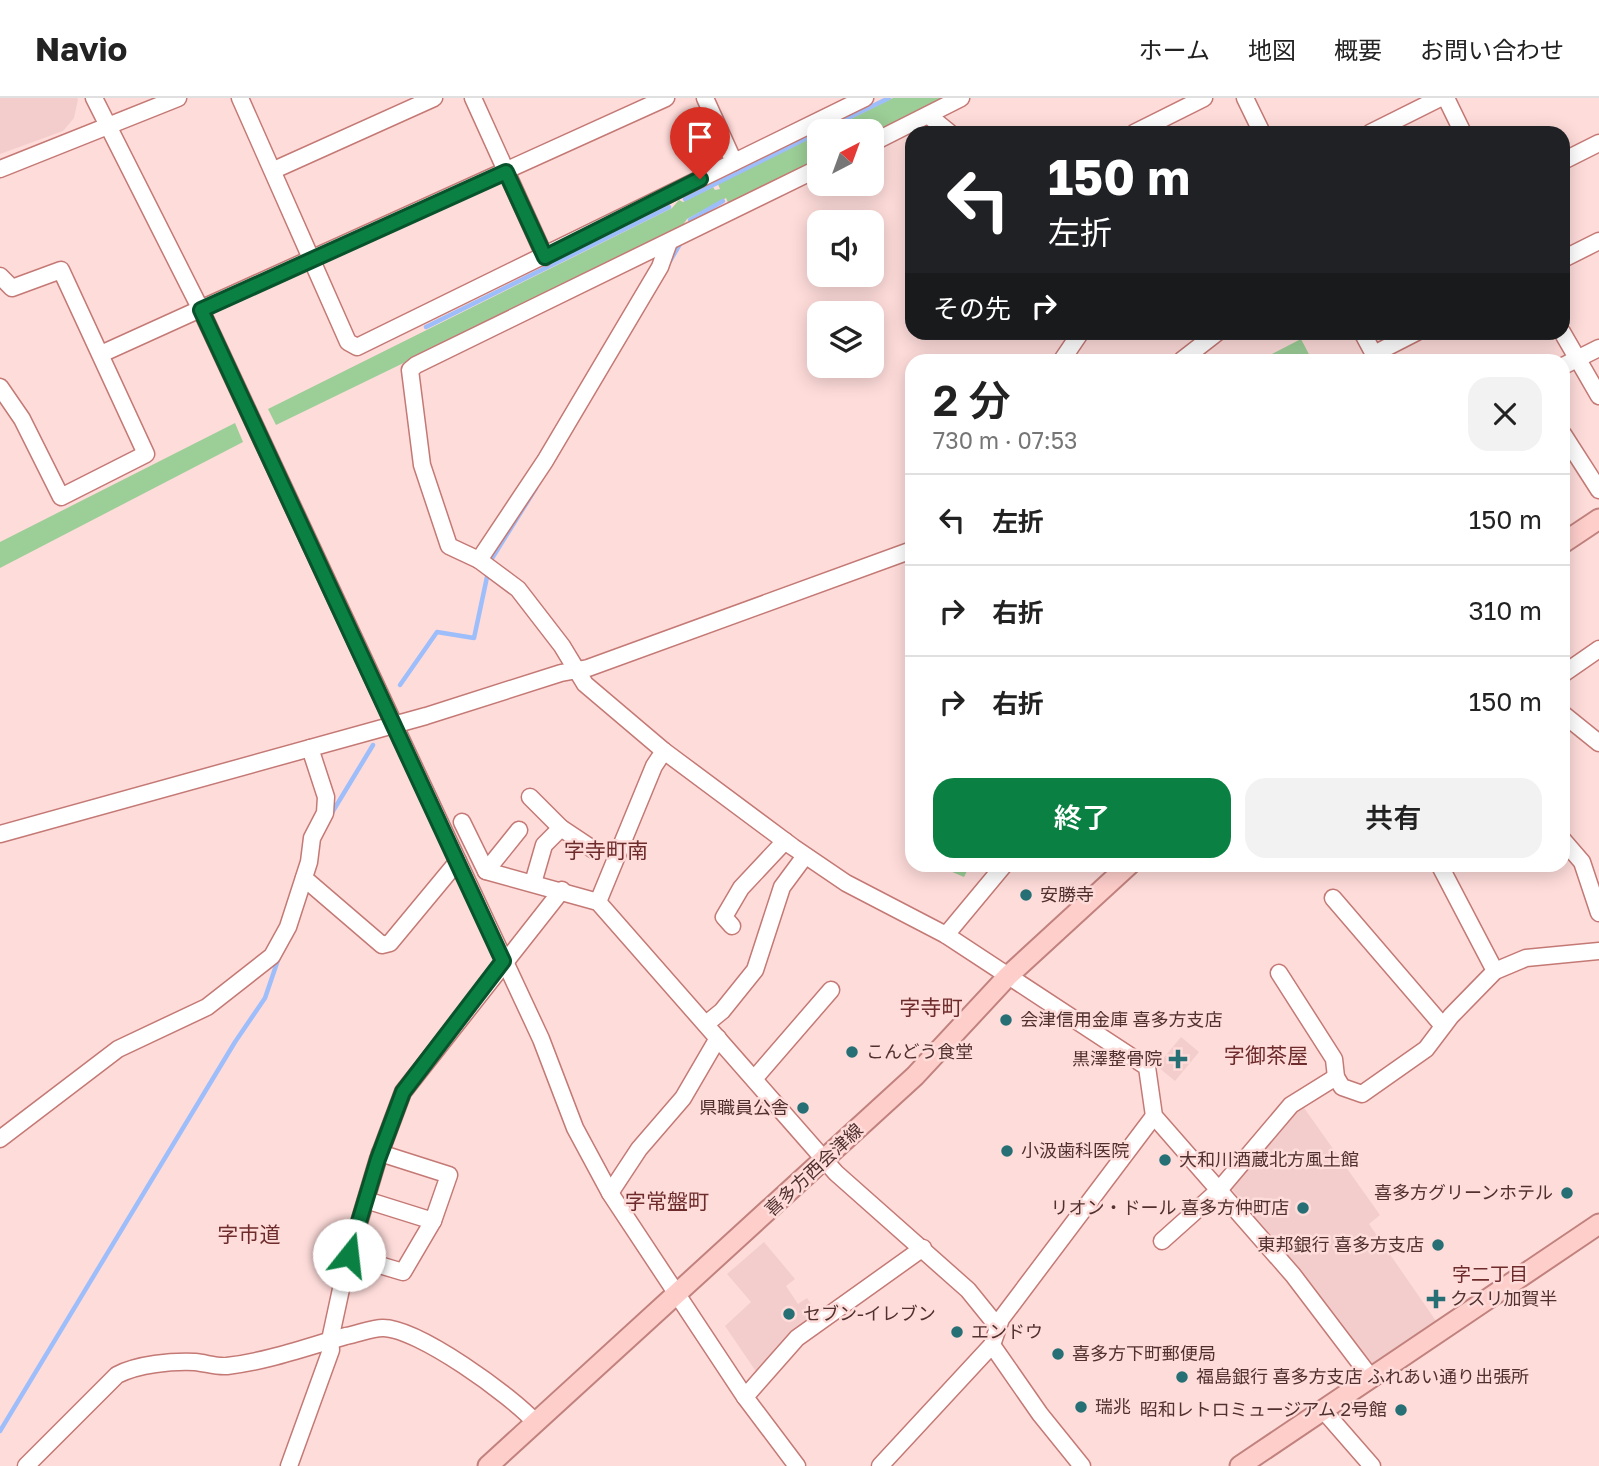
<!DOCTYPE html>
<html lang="ja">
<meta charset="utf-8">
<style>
:root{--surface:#fff;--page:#f2f2f2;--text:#222;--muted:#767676;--line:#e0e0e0;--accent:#0b8043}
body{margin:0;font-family:"Golos Text","Noto Sans JP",sans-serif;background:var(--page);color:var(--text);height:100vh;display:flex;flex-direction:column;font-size:26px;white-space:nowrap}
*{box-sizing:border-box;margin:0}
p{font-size:23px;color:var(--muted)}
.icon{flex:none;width:38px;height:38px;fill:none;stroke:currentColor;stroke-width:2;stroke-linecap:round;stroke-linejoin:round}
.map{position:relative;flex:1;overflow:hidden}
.sheet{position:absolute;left:905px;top:256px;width:665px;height:518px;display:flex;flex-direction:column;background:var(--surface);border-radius:21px;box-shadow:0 4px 18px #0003}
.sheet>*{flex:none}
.hud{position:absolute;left:905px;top:28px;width:665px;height:214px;border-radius:21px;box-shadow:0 4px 18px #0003;background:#202124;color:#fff;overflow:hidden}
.needle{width:46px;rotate:41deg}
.buttons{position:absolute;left:807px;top:21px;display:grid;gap:14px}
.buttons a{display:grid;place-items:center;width:77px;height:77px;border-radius:14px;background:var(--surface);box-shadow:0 4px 18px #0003;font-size:35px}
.pin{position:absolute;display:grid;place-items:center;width:60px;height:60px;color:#fff;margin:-72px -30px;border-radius:50% 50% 50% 0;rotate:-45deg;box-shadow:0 0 7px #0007}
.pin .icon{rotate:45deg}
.me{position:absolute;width:77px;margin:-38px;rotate:16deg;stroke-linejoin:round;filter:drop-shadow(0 0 5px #0008)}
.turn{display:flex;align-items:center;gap:24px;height:147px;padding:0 28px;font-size:32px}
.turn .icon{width:91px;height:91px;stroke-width:2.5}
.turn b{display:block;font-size:49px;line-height:60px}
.then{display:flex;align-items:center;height:66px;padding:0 28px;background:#0003;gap:14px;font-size:26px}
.round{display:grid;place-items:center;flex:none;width:74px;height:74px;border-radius:21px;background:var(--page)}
.summary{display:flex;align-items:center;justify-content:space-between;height:119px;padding:0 28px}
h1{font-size:42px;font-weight:600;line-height:52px}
.button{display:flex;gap:14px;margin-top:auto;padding:14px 28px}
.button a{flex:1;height:80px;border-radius:21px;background:var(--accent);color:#fff;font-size:28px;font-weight:600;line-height:80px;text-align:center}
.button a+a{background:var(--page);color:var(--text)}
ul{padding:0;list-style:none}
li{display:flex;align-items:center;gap:21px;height:91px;padding:0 28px;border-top:2px solid var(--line)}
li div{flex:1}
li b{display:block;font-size:26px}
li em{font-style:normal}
header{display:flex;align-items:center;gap:42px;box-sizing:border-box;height:98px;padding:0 35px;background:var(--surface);border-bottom:2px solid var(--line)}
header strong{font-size:33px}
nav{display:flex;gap:38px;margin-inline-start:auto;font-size:24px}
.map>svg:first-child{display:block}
</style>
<header>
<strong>Navio</strong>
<nav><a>ホーム</a><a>地図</a><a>概要</a><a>お問い合わせ</a></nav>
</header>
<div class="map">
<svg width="1599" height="1368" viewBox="0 0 1599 1368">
<rect width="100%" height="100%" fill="#fedcda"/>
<g fill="#f3cdcb">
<path d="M 0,0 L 77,0 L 78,1 L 74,20 L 63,33 L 0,56 Z"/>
<path d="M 1181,939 L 1199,954 L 1175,983 L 1157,968 Z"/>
<path d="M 1302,1007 L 1380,1117 L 1369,1126 L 1436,1223 L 1368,1268 L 1231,1090 L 1264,1053 L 1286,1020 Z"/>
<path d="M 764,1144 L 795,1181 L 786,1188 L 798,1206 L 807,1200 L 821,1220 L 757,1275 L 725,1228 L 751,1204 L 727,1176 Z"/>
</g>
<g fill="#9cce97">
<path d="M 893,0 L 949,0 L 872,38 L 872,33 L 826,33 Z"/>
<path d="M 819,36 L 819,63 L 729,107 L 726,100 L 687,121 L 681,130 L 276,327 L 268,311 L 672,110 L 679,102 L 683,104 L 713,89 L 715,92 L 720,91 L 718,86 Z"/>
<path d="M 1301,241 L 1312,262 L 1260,262 Z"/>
<path d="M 235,325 L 243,344 L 0,470 L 0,444 Z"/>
<path d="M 936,767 L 970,767 L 964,779 Z"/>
</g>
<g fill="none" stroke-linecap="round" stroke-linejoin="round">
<g stroke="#9dbefb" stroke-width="4.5">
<path d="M 821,33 L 889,0"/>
<path d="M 685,101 L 819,34"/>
<path d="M 690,122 L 723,103"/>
<path d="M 670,163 L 680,146"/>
<path d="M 426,229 L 669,109"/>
<path d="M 491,462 L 536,390"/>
<path d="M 400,587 L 437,534 L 474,540 L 487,479"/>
<path d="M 330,718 L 373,647"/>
<path d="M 0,1333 L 235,944 L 265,900 L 279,859"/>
</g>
<g stroke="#c47975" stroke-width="19">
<g id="minor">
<path d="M 94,0 L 201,212 L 541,941 L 575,1030 L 610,1095 L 745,1299 L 797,1368"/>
<path d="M 240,0 L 348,244 L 357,249 L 865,0"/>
<path d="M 473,0 L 545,159"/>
<path d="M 705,0 L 734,64"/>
<path d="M 1245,0 L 1262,35"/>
<path d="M 1446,0 L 1463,35"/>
<path d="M 928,17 L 950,35"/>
<path d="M 1134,35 L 1204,0"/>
<path d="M 1370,35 L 1440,0"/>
<path d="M 872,45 L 961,0"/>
<path d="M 1563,63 L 1599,45"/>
<path d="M 819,70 L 416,267 L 410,272 L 422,367 L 449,448 L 479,462 L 518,491 L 562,548 L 585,586 L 664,653 L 793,749 L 846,785 L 946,837 L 1147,969 L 1154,1018 L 1293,1177 L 1372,1281"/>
<path d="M 0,71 L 178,0"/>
<path d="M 274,72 L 434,0"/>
<path d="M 1563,161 L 1599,143"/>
<path d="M 0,178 L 12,190 L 61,172 L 146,356 L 61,399 L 22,321 L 0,289"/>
<path d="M 1362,234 L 1377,262"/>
<path d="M 1562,234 L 1599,298"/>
<path d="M 101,256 L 666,0"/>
<path d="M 1374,256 L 1417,234"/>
<path d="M 1062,262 L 1081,234"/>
<path d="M 1182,262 L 1218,234"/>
<path d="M 1563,268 L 1599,250"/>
<path d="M 1563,336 L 1599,392"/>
<path d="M 479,462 L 545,363 L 660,169 L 669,144"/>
<path d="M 1563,576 L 1599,551"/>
<path d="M 1563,616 L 1599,645"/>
<path d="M 530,699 L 561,730 L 594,752"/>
<path d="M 462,724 L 486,773 L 598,804 L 836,1075 L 968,1192 L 998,1229"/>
<path d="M 0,736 L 426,618 L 561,575 L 588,570 L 912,452"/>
<path d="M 1563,742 L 1582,764 L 1599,815"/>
<path d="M 1439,766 L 1495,873"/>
<path d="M 486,773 L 519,732"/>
<path d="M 304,780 L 382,847 L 390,845 L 458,763"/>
<path d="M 533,785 L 544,747 L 561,730"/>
<path d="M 1333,800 L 1443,928"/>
<path d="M 598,804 L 654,668 L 664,653"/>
<path d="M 732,828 L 724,819 L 741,790 L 785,743"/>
<path d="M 946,837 L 1005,766"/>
<path d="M 1279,875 L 1334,961 L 1336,979 L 1342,989 L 1362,996 L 1426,951 L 1451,918 L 1495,873 L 1526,860 L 1599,853"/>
<path d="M 706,926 L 722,913 L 755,872 L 782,789 L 805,758"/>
<path d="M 754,981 L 831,892"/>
<path d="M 0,1041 L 118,951 L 207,909 L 272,858 L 288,829 L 309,764 L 312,740 L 325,715 L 326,699 L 310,650"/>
<path d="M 610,1095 L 639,1051 L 683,1000 L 718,940"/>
<path d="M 366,1102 L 433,1123"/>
<path d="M 1162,1143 L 1219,1092 L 1291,1007 L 1336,979"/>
<path d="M 349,1158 L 403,1174 L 433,1123 L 449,1077 L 380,1055"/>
<path d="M 992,1247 L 1040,1316 L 1082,1368"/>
<path d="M 745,1299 L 797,1240 L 923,1150"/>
<path d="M 1324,1313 L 1372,1368"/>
<path d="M 26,1368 L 117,1277 C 138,1266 172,1263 195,1264 C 206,1265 216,1269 227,1268 C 269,1263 306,1249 346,1238 C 358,1236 371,1230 383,1230 C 418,1230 512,1298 536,1325"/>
<path d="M 289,1368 L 331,1252 L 330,1242 L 346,1168 L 378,1061 L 403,994 L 562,792"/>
<path d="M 880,1368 L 992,1247 L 1001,1221 L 1154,1018"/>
</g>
</g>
<g stroke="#c1827e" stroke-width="23">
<g id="major">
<path d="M 1563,445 L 1599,421"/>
<path d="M 488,1368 L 915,978 L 1008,878 L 1130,766"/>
<path d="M 1240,1368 L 1599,1126"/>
</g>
</g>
<use href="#minor" stroke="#fff" stroke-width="16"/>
<use href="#major" stroke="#fececb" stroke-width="19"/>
</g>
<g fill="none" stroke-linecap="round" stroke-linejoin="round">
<g stroke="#07532c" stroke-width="18">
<path id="route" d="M 349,1157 L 378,1061 L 403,994 L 503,863 L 201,212 L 506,74 L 545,159 L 700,81"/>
</g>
<use href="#route" stroke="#0b8043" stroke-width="12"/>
</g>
<g fill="#256f75" stroke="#fedcda" stroke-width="2.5">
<circle cx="1026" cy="797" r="7"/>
<circle cx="1006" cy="922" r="7"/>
<circle cx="852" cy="954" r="7"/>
<path d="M1174.5 950.5h7v7h7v7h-7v7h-7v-7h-7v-7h7z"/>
<circle cx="803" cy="1010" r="7"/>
<circle cx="1007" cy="1053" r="7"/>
<circle cx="1165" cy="1062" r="7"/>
<circle cx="1567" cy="1095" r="7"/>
<circle cx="1303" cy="1110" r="7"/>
<circle cx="1438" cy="1147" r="7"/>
<path d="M1432.5 1190.5h7v7h7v7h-7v7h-7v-7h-7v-7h7z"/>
<circle cx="789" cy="1216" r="7"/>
<circle cx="957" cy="1234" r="7"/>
<circle cx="1058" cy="1256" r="7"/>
<circle cx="1182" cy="1279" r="7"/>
<circle cx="1081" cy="1309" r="7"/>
<circle cx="1401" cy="1312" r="7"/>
</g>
<g text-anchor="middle" stroke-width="5" stroke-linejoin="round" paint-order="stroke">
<g font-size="18" fill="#51312f" stroke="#fedcda" text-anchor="start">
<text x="1040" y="803">安勝寺</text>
<text x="1020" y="928">会津信用金庫 喜多方支店</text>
<text x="866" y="960">こんどう食堂</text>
<text x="1162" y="967" text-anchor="end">黒澤整骨院</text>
<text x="789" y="1016" text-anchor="end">県職員公舎</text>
<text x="1021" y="1059">小汲歯科医院</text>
<text x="1179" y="1068">大和川酒蔵北方風土館</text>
<text x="1553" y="1101" text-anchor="end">喜多方グリーンホテル</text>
<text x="1289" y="1116" text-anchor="end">リオン・ドール 喜多方仲町店</text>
<text x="1424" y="1153" text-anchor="end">東邦銀行 喜多方支店</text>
<text x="1450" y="1207">クスリ加賀半</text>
<text x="803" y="1222">セブン-イレブン</text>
<text x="971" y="1240">エンドウ</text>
<text x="1072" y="1262">喜多方下町郵便局</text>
<text x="1196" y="1285">福島銀行 喜多方支店 ふれあい通り出張所</text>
<text x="1095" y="1315">瑞兆</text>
<text x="1387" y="1318" text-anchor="end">昭和レトロミュージアム 2号館</text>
</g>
<g font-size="18" fill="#51312f" stroke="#fedcda">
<text transform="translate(814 1072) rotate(-43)" y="6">喜多方西会津線</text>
</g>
<g font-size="19" fill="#6d2b2b" stroke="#fedcda">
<text x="1490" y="1183">字二丁目</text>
</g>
<g font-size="21" fill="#6d2b2b" stroke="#fedcda">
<text x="606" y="760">字寺町南</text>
<text x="931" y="917">字寺町</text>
<text x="1266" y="965">字御茶屋</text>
<text x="667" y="1111">字常盤町</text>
<text x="249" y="1144">字市道</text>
</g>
</g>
</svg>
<div class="buttons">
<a><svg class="needle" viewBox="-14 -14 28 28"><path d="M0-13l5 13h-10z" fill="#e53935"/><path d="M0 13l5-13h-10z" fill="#767676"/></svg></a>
<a><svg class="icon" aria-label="sound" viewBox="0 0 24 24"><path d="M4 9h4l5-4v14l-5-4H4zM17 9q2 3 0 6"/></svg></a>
<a><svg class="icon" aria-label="layers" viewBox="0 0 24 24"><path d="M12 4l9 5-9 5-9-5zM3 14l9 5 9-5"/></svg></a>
</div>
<div class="pin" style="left:700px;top:81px;background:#d93025"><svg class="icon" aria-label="arrive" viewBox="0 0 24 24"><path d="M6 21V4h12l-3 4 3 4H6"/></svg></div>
<svg class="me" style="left:349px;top:1157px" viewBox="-20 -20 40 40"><circle r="19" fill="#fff"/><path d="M0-13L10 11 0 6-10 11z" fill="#0b8043"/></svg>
<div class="hud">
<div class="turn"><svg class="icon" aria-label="left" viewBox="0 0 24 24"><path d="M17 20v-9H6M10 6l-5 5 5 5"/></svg><div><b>150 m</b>左折</div></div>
<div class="then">その先<svg class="icon" aria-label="right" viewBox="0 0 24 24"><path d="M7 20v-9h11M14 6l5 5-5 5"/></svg></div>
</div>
<section class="sheet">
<div class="summary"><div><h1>2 分</h1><p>730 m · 07:53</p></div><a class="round"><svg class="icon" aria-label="close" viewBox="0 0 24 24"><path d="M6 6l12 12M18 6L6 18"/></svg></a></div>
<ul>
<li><svg class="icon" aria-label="left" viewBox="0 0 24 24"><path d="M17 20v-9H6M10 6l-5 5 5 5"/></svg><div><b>左折</b></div><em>150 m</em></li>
<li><svg class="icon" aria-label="right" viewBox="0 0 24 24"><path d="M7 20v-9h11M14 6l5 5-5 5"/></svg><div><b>右折</b></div><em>310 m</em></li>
<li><svg class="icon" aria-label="right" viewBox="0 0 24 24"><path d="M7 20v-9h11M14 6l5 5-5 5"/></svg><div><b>右折</b></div><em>150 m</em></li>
</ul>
<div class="button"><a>終了</a><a>共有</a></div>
</section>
</div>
